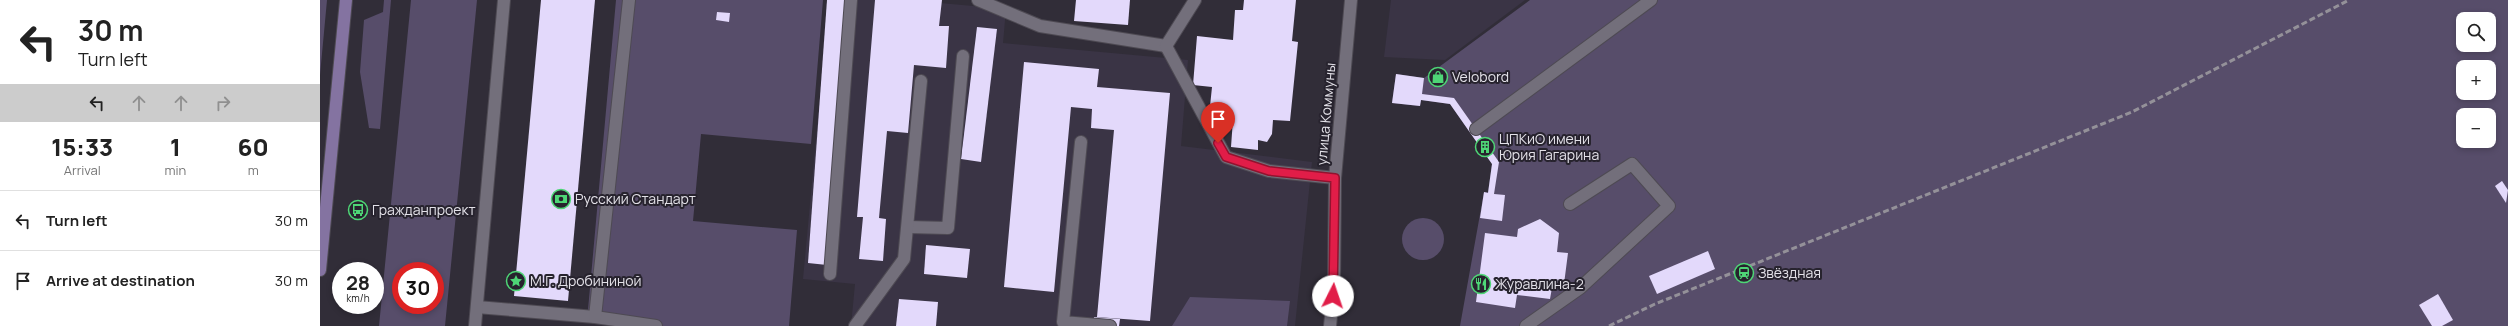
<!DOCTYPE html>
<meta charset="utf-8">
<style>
:root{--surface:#fff;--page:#f2f2f2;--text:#222;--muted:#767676;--line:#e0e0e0}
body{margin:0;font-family:Manrope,sans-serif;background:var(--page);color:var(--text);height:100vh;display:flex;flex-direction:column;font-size:15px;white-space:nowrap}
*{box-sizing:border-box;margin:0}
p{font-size:13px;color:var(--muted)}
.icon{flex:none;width:22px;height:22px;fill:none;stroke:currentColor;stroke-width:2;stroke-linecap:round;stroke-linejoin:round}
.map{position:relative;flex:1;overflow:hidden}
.sheet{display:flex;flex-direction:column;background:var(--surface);width:320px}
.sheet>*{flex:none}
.banner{background:#fff;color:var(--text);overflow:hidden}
.fabs{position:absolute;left:2136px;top:12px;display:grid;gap:8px}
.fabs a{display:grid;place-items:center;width:40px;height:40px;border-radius:8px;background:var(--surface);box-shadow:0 2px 6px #0003;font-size:20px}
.speed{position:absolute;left:12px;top:262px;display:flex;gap:8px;font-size:20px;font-weight:700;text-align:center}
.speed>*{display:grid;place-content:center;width:52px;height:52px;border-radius:50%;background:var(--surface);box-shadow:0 2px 6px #0003;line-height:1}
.speed small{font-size:10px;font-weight:400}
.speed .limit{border:6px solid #d22;background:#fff;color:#111}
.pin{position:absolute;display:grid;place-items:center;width:34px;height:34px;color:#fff;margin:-41px -17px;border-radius:50% 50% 50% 0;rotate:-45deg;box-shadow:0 0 4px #0007}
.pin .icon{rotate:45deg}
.me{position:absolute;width:44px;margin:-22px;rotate:4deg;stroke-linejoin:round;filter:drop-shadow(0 0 3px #0008)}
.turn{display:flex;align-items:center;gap:14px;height:84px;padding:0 12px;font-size:18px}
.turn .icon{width:52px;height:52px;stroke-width:2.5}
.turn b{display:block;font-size:28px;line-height:34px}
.lanes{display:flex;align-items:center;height:38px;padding:0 12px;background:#0003;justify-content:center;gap:20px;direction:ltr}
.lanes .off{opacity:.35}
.eta{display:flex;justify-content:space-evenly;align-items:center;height:68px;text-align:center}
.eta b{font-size:24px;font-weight:800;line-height:28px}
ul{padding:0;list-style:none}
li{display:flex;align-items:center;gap:12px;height:60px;padding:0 12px;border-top:1px solid var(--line)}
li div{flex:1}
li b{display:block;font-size:15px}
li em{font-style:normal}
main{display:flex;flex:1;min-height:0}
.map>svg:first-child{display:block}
</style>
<main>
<section class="sheet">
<div class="banner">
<div class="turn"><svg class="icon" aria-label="left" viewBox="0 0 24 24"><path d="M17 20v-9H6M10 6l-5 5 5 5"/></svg><div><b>30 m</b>Turn left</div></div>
<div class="lanes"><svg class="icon" aria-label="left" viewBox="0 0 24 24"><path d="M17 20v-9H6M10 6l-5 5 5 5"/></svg><svg class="icon off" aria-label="ahead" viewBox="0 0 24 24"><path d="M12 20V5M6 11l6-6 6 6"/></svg><svg class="icon off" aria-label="ahead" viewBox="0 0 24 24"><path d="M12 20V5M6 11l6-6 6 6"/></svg><svg class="icon off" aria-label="right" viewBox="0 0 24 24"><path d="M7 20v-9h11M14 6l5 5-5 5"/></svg></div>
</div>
<div class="eta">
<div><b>15:33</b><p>Arrival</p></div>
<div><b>1</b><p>min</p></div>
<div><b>60</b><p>m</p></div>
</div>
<ul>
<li><svg class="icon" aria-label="left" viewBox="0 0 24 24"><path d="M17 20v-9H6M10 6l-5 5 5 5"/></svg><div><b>Turn left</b></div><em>30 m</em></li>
<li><svg class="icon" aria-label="arrive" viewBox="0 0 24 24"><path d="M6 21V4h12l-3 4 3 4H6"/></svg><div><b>Arrive at destination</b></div><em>30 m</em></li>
</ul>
</section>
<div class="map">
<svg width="2188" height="326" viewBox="0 0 2188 326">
<rect width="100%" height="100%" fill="#312d38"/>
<g fill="#3a3445">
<path d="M 509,0 L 620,0 L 620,3 L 686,9 L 683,43 L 868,60 L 861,146 L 992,162 L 975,326 L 531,326 L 535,284 L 483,279 Z"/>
<path d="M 1071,0 L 1205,0 L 1125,60 L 1064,57 Z"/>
</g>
<g fill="#574d6a" fill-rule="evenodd">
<path d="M 0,0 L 7,0 L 0,75 Z"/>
<path d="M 64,0 L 71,0 L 60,129 L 49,128 L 40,72 L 44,20 L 63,12 Z"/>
<path d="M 91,0 L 157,0 L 125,326 L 59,326 ZM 81,271 L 115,271 L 115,305 L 81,305 Z"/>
<path d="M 296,0 L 503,0 L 491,144 L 381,134 L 373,221 L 477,230 L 469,326 L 327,326 L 267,321 Z"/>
<path d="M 1210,0 L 2188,0 L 2188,326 L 1140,326 L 1164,192 L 1168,192 L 1172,164 L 1130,104 L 1101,100 L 1100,106 L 1072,103 L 1076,74 L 1104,78 ZM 2143,19 L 2169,19 L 2169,45 L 2143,45 ZM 2143,67 L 2169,67 L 2169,93 L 2143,93 ZM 2143,115 L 2169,115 L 2169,141 L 2143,141 Z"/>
<circle cx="1103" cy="239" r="21"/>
<path d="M 870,297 L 970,301 L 967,326 L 852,326 Z"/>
</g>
<g fill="#e3d9fb">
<path d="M 221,0 L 275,0 L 248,301 L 194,296 Z"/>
<path d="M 507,0 L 527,0 L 507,265 L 488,263 Z"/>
<path d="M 555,0 L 622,0 L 619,26 L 629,26 L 626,68 L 594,65 L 588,133 L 567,131 L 559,218 L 566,219 L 563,261 L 539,259 L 543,217 L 537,217 Z"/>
<path d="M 756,0 L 810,0 L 808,25 L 754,21 Z"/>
<path d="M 924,0 L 976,0 L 972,41 L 978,42 L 970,121 L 953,120 L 952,134 L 947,142 L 938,140 L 938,150 L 911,147 L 913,119 L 889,116 L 892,87 L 873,85 L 877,36 L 913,40 L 915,10 L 923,10 Z"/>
<path d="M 397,12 L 410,13 L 409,22 L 396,20 Z"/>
<path d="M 657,27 L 677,29 L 661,162 L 641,159 Z"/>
<path d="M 704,62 L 779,69 L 777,87 L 850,93 L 830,321 L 777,317 L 794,130 L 771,128 L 772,109 L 751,107 L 734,292 L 684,287 Z"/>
<path d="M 1076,74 L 1104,78 L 1102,94 L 1134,98 L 1179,162 L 1174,194 L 1185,195 L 1182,221 L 1160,218 L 1164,192 L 1168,193 L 1172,164 L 1130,104 L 1101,100 L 1100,106 L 1072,103 Z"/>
<path d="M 2182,181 L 2188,190 L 2186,203 L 2175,186 Z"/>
<path d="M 37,204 L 41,205 L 40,216 L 36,215 Z"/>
<path d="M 1220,219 L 1239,233 L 1237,252 L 1248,253 L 1244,284 L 1233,282 L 1230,299 L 1197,295 L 1195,308 L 1156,302 L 1165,233 L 1197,237 L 1198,229 Z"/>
<path d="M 606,245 L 650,249 L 647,278 L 604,274 Z"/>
<path d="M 1388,251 L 1395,269 L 1337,294 L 1329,276 Z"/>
<path d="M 2118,294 L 2133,320 L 2122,326 L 2112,326 L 2099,305 Z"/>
<path d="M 579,299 L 618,302 L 616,326 L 576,326 Z"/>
<path d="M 774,317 L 800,319 L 799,326 L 773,326 Z"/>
</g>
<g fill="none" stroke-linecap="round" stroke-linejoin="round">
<g stroke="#4e4a53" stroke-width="14">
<g id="service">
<path d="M 658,0 L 720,26 L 846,46"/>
<path d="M 875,0 L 846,46 L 906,157 L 949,171 L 1015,178"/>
<path d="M 761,142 L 743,322 L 790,326"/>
<path d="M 588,227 L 628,228 L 643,56"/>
<path d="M 510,274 L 531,0"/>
<path d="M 157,307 L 275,317 L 336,326"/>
<path d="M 275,317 L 309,0"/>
<path d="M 535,326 L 584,259 L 601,81"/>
<path d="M 1206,326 L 1260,288 L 1349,206 L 1312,164 L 1250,204"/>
</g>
</g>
<g stroke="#4e4a53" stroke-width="14">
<path id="pedestrian" d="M 1156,129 L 1331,0"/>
</g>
<g stroke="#4e4a53" stroke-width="14">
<g id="minor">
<path d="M 155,326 L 184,0"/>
<path d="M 1010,326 L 1014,286 L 1015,178 L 1031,0"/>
</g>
</g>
<g stroke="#4e4a53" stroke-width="14">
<path id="secondary" d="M 0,270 L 26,0"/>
</g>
<use href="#service" stroke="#736f7b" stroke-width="12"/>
<use href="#pedestrian" stroke="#736f7b" stroke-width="12"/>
<use href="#minor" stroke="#736f7b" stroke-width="12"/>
<use href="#secondary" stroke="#8473a1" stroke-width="12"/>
<path stroke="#949199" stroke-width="3" stroke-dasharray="6 3" stroke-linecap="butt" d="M 1289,326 L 1335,304 L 1812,112 L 2029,0"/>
</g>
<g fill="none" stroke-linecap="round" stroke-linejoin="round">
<g stroke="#92132f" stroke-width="10">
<path id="route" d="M 898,143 L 906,157 L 949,171 L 1015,178 L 1013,296"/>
</g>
<use href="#route" stroke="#e11d48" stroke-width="7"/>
</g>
<defs>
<g id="shop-ring" transform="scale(1)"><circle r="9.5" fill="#27232e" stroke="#4ed676" stroke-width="1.5"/><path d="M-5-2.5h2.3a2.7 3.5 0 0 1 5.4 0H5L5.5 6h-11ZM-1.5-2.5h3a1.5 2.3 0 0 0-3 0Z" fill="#4ed676"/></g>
<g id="building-ring" transform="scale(1)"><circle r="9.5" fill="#27232e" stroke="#4ed676" stroke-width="1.5"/><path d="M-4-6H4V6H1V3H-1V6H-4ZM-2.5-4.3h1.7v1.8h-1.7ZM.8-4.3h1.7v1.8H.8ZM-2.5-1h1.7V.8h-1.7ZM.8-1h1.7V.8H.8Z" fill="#4ed676"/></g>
<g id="bank-ring" transform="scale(1)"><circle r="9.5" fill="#27232e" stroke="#4ed676" stroke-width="1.5"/><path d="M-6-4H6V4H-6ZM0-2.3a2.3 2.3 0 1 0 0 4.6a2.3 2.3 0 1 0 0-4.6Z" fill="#4ed676"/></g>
<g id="bus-ring" transform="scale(1)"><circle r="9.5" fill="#27232e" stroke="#4ed676" stroke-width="1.5"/><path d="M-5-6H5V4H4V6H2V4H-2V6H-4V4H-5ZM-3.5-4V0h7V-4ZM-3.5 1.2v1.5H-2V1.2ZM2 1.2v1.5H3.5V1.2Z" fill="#4ed676"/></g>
<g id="station-ring" transform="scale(1)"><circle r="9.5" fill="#27232e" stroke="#4ed676" stroke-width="1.5"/><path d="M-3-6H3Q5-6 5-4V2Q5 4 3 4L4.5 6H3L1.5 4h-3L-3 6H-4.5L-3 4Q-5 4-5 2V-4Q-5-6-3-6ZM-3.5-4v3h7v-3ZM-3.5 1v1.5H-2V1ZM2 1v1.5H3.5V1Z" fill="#4ed676"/></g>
<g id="sight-ring" transform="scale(1)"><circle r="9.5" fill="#27232e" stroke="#4ed676" stroke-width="1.5"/><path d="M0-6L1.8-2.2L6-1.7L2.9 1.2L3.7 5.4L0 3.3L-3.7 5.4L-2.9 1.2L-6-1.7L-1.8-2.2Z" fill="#4ed676"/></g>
<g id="restaurant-ring" transform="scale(1)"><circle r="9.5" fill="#27232e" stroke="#4ed676" stroke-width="1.5"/><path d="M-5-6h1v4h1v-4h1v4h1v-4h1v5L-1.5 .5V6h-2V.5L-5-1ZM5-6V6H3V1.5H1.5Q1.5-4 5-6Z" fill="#4ed676"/></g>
</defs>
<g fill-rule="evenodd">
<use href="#shop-ring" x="1118" y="77"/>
<use href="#building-ring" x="1165" y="147"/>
<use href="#bank-ring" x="241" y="199"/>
<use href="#bus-ring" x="38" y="210"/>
<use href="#station-ring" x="1424" y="273"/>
<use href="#sight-ring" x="196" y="281"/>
<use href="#restaurant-ring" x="1161" y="284"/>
</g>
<g text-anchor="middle" stroke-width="4" stroke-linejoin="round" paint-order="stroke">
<g font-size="14" fill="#e3e1e8" stroke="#27232e" text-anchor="start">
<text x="1132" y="82">Velobord</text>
<text x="1179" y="144">ЦПКиО имени<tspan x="1179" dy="16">Юрия Гагарина</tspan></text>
<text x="255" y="204">Русский Стандарт</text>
<text x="52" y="215">Гражданпроект</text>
<text x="1438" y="278">Звёздная</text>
<text x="210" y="286">М.Г. Дробининой</text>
<text x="1175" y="289">Журавлина-2</text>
</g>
<g font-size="14" fill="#e3e1e8" stroke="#27232e">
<text transform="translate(1006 114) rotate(-85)" y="5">улица Коммуны</text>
</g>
</g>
</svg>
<div class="fabs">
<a><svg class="icon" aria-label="search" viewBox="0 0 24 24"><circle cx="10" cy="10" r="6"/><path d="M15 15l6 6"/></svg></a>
<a>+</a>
<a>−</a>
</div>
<div class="speed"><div>28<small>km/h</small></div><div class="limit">30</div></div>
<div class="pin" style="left:898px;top:143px;background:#d93025"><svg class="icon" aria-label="arrive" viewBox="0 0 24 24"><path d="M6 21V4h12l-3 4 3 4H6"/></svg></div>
<svg class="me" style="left:1013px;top:296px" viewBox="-20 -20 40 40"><circle r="19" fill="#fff"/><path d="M0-13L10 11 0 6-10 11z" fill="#e11d48"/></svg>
</div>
</main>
